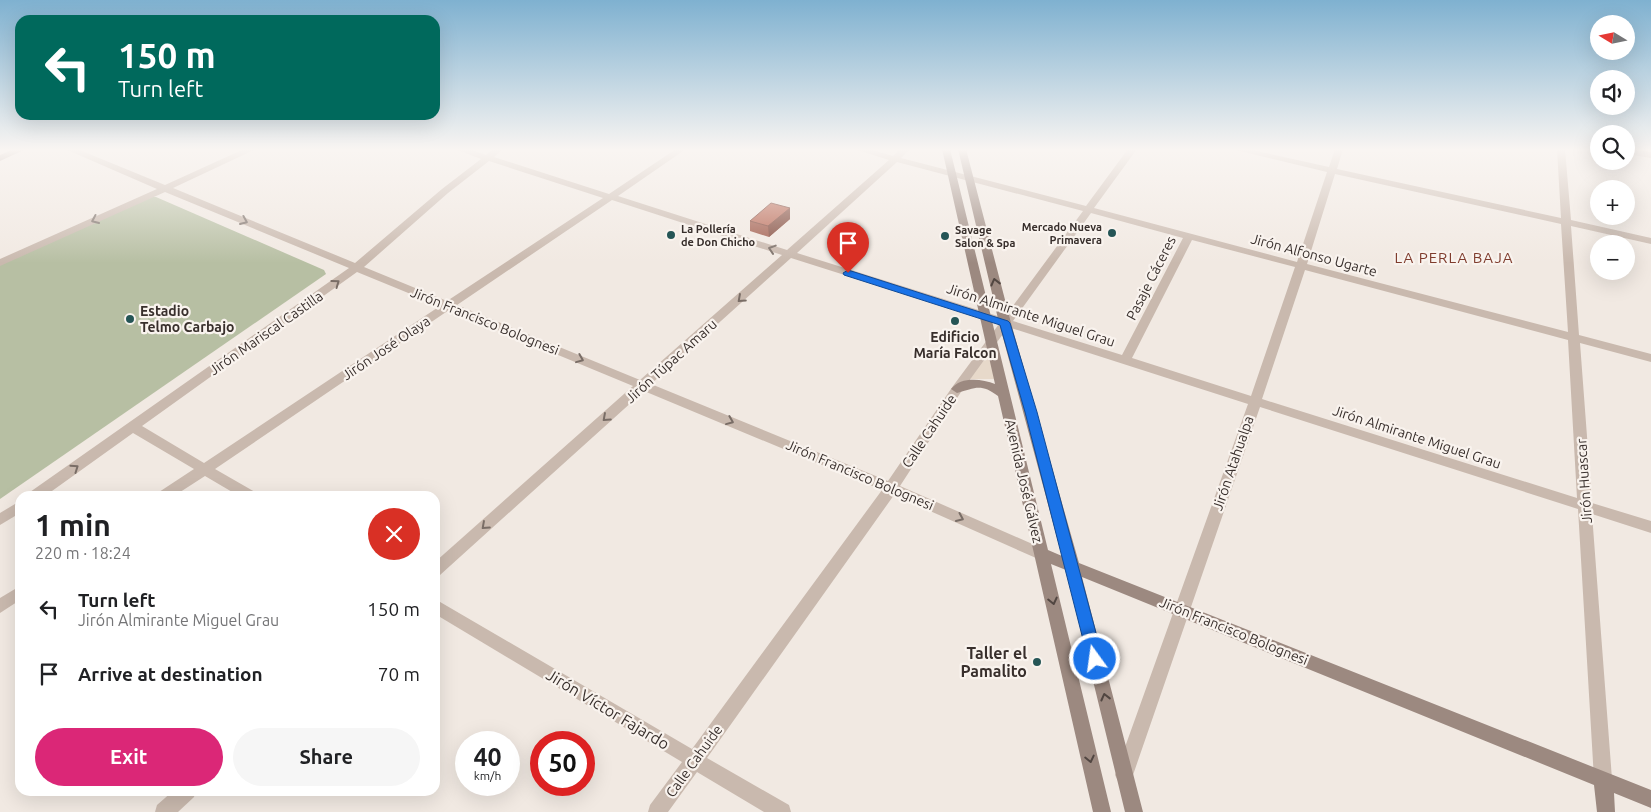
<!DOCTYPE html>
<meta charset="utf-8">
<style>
:root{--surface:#fff;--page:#f6f6f6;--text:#202124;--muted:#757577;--accent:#db2777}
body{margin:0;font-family:Ubuntu,sans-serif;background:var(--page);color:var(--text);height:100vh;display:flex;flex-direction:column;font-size:19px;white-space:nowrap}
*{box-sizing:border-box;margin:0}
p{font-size:16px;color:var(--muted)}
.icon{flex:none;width:28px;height:28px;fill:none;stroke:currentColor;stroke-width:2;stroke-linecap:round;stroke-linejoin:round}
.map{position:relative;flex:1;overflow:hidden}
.sheet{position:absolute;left:15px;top:491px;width:425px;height:305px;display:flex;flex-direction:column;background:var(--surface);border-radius:15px;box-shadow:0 5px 20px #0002}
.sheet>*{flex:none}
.hud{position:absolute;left:15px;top:15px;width:425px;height:105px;border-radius:15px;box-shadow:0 5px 20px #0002;background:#00695c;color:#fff;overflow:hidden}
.needle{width:32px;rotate:280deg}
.fabs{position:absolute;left:1590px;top:15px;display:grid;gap:10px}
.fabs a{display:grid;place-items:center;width:45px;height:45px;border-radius:50%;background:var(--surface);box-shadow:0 5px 20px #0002;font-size:25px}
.speed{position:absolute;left:455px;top:731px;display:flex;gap:10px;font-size:25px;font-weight:700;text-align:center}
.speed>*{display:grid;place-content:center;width:65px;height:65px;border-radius:50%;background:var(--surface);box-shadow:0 5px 20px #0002;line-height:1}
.speed small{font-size:12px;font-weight:400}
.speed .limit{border:8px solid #d22;background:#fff;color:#111}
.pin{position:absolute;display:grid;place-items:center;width:42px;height:42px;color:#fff;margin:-51px -21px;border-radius:50% 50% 50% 0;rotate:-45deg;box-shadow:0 0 5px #0007}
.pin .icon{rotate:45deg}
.me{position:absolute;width:55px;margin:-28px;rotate:346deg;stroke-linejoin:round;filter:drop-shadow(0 0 4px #0008)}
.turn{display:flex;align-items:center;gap:18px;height:105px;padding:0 20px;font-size:22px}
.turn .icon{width:65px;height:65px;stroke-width:2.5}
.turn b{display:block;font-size:35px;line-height:42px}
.round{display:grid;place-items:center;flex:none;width:52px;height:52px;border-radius:26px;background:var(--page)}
.head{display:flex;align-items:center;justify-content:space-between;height:85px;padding:0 20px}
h1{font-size:30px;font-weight:600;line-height:38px}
.action{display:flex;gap:10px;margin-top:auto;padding:10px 20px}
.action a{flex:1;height:58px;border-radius:30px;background:var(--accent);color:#fff;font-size:20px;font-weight:600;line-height:58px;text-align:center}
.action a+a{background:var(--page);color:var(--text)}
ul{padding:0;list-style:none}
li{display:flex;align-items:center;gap:15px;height:65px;padding:0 20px}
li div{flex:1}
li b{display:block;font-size:19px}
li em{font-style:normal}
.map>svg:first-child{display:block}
</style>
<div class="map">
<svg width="1651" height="812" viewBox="0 0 1651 812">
<rect width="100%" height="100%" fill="#f1e9e2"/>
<path fill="#b7bfa3" d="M 149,197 L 156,197 L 324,270 L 326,274 L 0,499 L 0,265 Z"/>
<path fill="#e7d9ca" d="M 986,355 L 990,356 L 995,379 L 971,379 L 970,377 Z"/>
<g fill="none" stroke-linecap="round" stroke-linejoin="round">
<g fill="#c9b9ae" fill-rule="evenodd">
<path d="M 65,149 L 77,149 L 165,185 L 244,149 L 256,149 L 173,188 L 355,263 L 442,189 L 481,159 L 455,149 L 469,149 L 486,155 L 493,149 L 503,149 L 494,157 L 609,194 L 676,149 L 686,149 L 618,196 L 787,250 L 889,160 L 854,149 L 869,149 L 893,156 L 900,149 L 910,149 L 901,158 L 1086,206 L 1128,149 L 1137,149 L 1094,208 L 1297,262 L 1327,172 L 1231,149 L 1248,149 L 1329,167 L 1335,149 L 1343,149 L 1337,169 L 1561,218 L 1557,149 L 1565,149 L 1571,220 L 1651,238 L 1651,244 L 1571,226 L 1579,335 L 1651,354 L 1651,362 L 1580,343 L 1592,503 L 1651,521 L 1651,533 L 1592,514 L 1612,779 L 1609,785 L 1603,788 L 1597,785 L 1594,779 L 1578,509 L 1260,407 L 1133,775 L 1130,781 L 1124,784 L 1118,781 L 1115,775 L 1248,404 L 1008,327 L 961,392 L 900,486 L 1046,550 L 1048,554 L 1046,558 L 1041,560 L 1036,558 L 894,495 L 707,758 L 789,805 L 791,812 L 764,812 L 697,772 L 668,812 L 648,812 L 650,805 L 682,762 L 435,614 L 435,599 L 692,749 L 882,490 L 644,391 L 440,575 L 435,577 L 435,562 L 633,386 L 449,310 L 215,469 L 255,492 L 257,496 L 239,496 L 205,476 L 174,496 L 157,496 L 159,492 L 194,469 L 133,433 L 45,496 L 28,496 L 30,492 L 349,268 L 165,192 L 0,266 L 0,259 L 157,189 ZM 489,161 L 603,198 L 447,301 L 364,267 L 448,193 ZM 897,162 L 1083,211 L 1004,318 L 797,253 ZM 1335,174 L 1561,224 L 1568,332 L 1307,264 ZM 612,200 L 782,255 L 640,380 L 457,305 ZM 1091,213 L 1183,238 L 1122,355 L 1013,321 ZM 1192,240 L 1295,267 L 1251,396 L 1132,358 ZM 791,258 L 999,324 L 953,386 L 888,481 L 651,384 ZM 1305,270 L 1568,340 L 1577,498 L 1262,399 ZM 357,272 L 440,306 L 204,463 L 142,426 Z"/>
<path d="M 1626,149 L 1651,152 L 1651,158 L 1626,154 Z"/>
<path d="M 20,501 L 20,513 L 0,525 L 0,513 Z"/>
<path d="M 20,586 L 20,600 L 0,613 L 0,598 Z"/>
<path d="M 173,791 L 196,791 L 194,797 L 178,812 L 155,812 L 157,805 Z"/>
</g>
<g fill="#9c8980" fill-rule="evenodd">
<path d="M 14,149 L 26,149 L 0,161 L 0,155 Z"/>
<path d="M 942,149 L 950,149 L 1048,550 L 1062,556 L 999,323 L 958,149 L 966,149 L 1011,323 L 1079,563 L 1651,790 L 1651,808 L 1614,793 L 1615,812 L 1597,812 L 1594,785 L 1082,577 L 1143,812 L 1125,812 L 1066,570 L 1051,564 L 1111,812 L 1093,812 L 998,396 C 981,383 975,388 957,393 L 951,389 C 961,376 982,379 995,384 Z"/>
</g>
</g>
<path fill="#a05b4b" d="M 790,208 L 790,219 L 769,237 L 750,231 L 750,221 Z"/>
<path fill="#824a3d" d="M 790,208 L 790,219 L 769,237 L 768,226 Z"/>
<path fill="#ba6a57" stroke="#824a3d" d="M 771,203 L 790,208 L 768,226 L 750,221 Z"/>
<defs><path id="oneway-chevron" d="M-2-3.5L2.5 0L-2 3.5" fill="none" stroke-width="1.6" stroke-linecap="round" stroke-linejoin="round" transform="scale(1.25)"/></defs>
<g stroke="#796d66">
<use href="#oneway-chevron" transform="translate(95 220) rotate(156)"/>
<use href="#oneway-chevron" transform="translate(244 221) rotate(23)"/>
<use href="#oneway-chevron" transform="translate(772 249) rotate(-162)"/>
<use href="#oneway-chevron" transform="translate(336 283) rotate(-36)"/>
<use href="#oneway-chevron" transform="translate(741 299) rotate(138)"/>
<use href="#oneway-chevron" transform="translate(580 359) rotate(22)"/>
<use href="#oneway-chevron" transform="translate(606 418) rotate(138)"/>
<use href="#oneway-chevron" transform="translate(730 421) rotate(22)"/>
<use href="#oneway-chevron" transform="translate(75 468) rotate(-35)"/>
<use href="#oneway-chevron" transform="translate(960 518) rotate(24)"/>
<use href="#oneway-chevron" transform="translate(485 526) rotate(138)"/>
</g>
<g stroke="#514641">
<use href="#oneway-chevron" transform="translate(995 282) rotate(-104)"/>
<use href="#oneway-chevron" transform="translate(1053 601) rotate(77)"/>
<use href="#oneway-chevron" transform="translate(1105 697) rotate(-104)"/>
<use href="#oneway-chevron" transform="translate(1090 759) rotate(77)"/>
</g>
<linearGradient id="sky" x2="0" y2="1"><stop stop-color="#7fb1d0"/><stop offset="0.57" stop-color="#f9f5f2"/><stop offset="1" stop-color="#f9f5f2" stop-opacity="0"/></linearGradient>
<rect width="1651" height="263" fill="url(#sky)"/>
<path fill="#1a73e8" stroke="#114b97" d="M 848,270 L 1008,321 L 1010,323 L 1037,412 L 1103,659 L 1100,664 L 1095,666 L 1090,664 L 1088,659 L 1025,412 L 1000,325 L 844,275 L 843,273 Z"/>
<g fill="#255556" stroke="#f9f3ee" stroke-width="2">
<circle cx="1112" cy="233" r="5"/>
<circle cx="671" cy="235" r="5"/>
<circle cx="945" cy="236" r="5"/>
<circle cx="130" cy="319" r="5"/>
<circle cx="955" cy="321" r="5"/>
<circle cx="1037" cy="662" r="5"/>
</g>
<g text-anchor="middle" stroke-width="4.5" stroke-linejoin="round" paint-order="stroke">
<g font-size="11" font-weight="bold" fill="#382f2c" stroke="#f9f3ee" text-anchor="start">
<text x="1102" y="231" text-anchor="end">Mercado Nueva<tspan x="1102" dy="13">Primavera</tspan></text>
<text x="681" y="233">La Pollería<tspan x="681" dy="13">de Don Chicho</tspan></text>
<text x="955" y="234">Savage<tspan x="955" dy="13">Salon &amp; Spa</tspan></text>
</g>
<g font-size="14" fill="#382f2c" stroke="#f9f3ee">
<text transform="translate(1314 255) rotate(15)" y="5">Jirón Alfonso Ugarte</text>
<text transform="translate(1151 278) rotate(-63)" y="5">Pasaje Cáceres</text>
<text transform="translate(1031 315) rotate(18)" y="5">Jirón Almirante Miguel Grau</text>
<text transform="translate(485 321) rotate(22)" y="5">Jirón Francisco Bolognesi</text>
<text transform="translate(266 333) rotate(-35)" y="5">Jirón Mariscal Castilla</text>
<text transform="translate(386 348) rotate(-34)" y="5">Jirón José Olaya</text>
<text transform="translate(671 361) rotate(-42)" y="5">Jirón Túpac Amaru</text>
<text transform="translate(929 431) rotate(-56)" y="5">Calle Cahuide</text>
<text transform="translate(1417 437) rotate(18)" y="5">Jirón Almirante Miguel Grau</text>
<text transform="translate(1233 463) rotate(-71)" y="5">Jirón Atahualpa</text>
<text transform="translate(860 475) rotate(23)" y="5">Jirón Francisco Bolognesi</text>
<text transform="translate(1024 481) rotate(77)" y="5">Avenida José Gálvez</text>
<text transform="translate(1584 481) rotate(-94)" y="5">Jirón Huascar</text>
<text transform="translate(1234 631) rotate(22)" y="5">Jirón Francisco Bolognesi</text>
<text transform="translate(694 761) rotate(-54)" y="5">Calle Cahuide</text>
</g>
<g font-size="14" font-weight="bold" fill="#382f2c" stroke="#f9f3ee" text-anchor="start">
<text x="140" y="316">Estadio<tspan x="140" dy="16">Telmo Carbajo</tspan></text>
<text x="955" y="342" text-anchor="middle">Edificio<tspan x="955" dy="16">María Falcon</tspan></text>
</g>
<g font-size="15" letter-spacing="1" fill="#7f3c2d" stroke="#f9f3ee">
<text x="1454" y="263">LA PERLA BAJA</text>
</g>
<g font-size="16" font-weight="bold" fill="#382f2c" stroke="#f9f3ee" text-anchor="end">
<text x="1027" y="659">Taller el<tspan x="1027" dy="18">Pamalito</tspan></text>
</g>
<g font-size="16" fill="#382f2c" stroke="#f9f3ee">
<text transform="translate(608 709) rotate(31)" y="6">Jirón Víctor Fajardo</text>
</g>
</g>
</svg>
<div class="fabs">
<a><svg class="needle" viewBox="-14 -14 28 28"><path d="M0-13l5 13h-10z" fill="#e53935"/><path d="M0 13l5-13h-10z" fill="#757577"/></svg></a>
<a><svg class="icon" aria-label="sound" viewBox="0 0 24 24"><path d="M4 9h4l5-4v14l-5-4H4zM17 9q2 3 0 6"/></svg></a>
<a><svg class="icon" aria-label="search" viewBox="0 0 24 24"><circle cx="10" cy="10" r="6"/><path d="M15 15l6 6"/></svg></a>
<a>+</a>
<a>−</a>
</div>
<div class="speed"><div>40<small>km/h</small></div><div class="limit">50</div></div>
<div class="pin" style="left:848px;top:273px;background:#d93025"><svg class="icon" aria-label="arrive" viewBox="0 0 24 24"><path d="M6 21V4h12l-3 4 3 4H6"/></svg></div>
<svg class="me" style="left:1095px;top:659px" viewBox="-20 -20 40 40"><circle r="17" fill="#1a73e8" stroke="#fff" stroke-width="3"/><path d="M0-11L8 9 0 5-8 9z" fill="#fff"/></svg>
<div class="hud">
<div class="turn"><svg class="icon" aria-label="left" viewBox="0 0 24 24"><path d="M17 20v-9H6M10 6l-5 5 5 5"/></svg><div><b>150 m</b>Turn left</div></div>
</div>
<section class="sheet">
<div class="head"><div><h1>1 min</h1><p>220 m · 18:24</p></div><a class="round" style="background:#d93025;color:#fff"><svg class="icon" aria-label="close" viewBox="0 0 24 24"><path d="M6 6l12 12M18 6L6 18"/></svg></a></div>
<ul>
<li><svg class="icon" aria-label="left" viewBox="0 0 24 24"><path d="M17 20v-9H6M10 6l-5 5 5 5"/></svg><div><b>Turn left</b><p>Jirón Almirante Miguel Grau</p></div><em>150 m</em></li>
<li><svg class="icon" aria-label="arrive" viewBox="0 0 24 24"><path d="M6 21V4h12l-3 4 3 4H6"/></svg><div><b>Arrive at destination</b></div><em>70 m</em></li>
</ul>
<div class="action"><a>Exit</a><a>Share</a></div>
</section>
</div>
